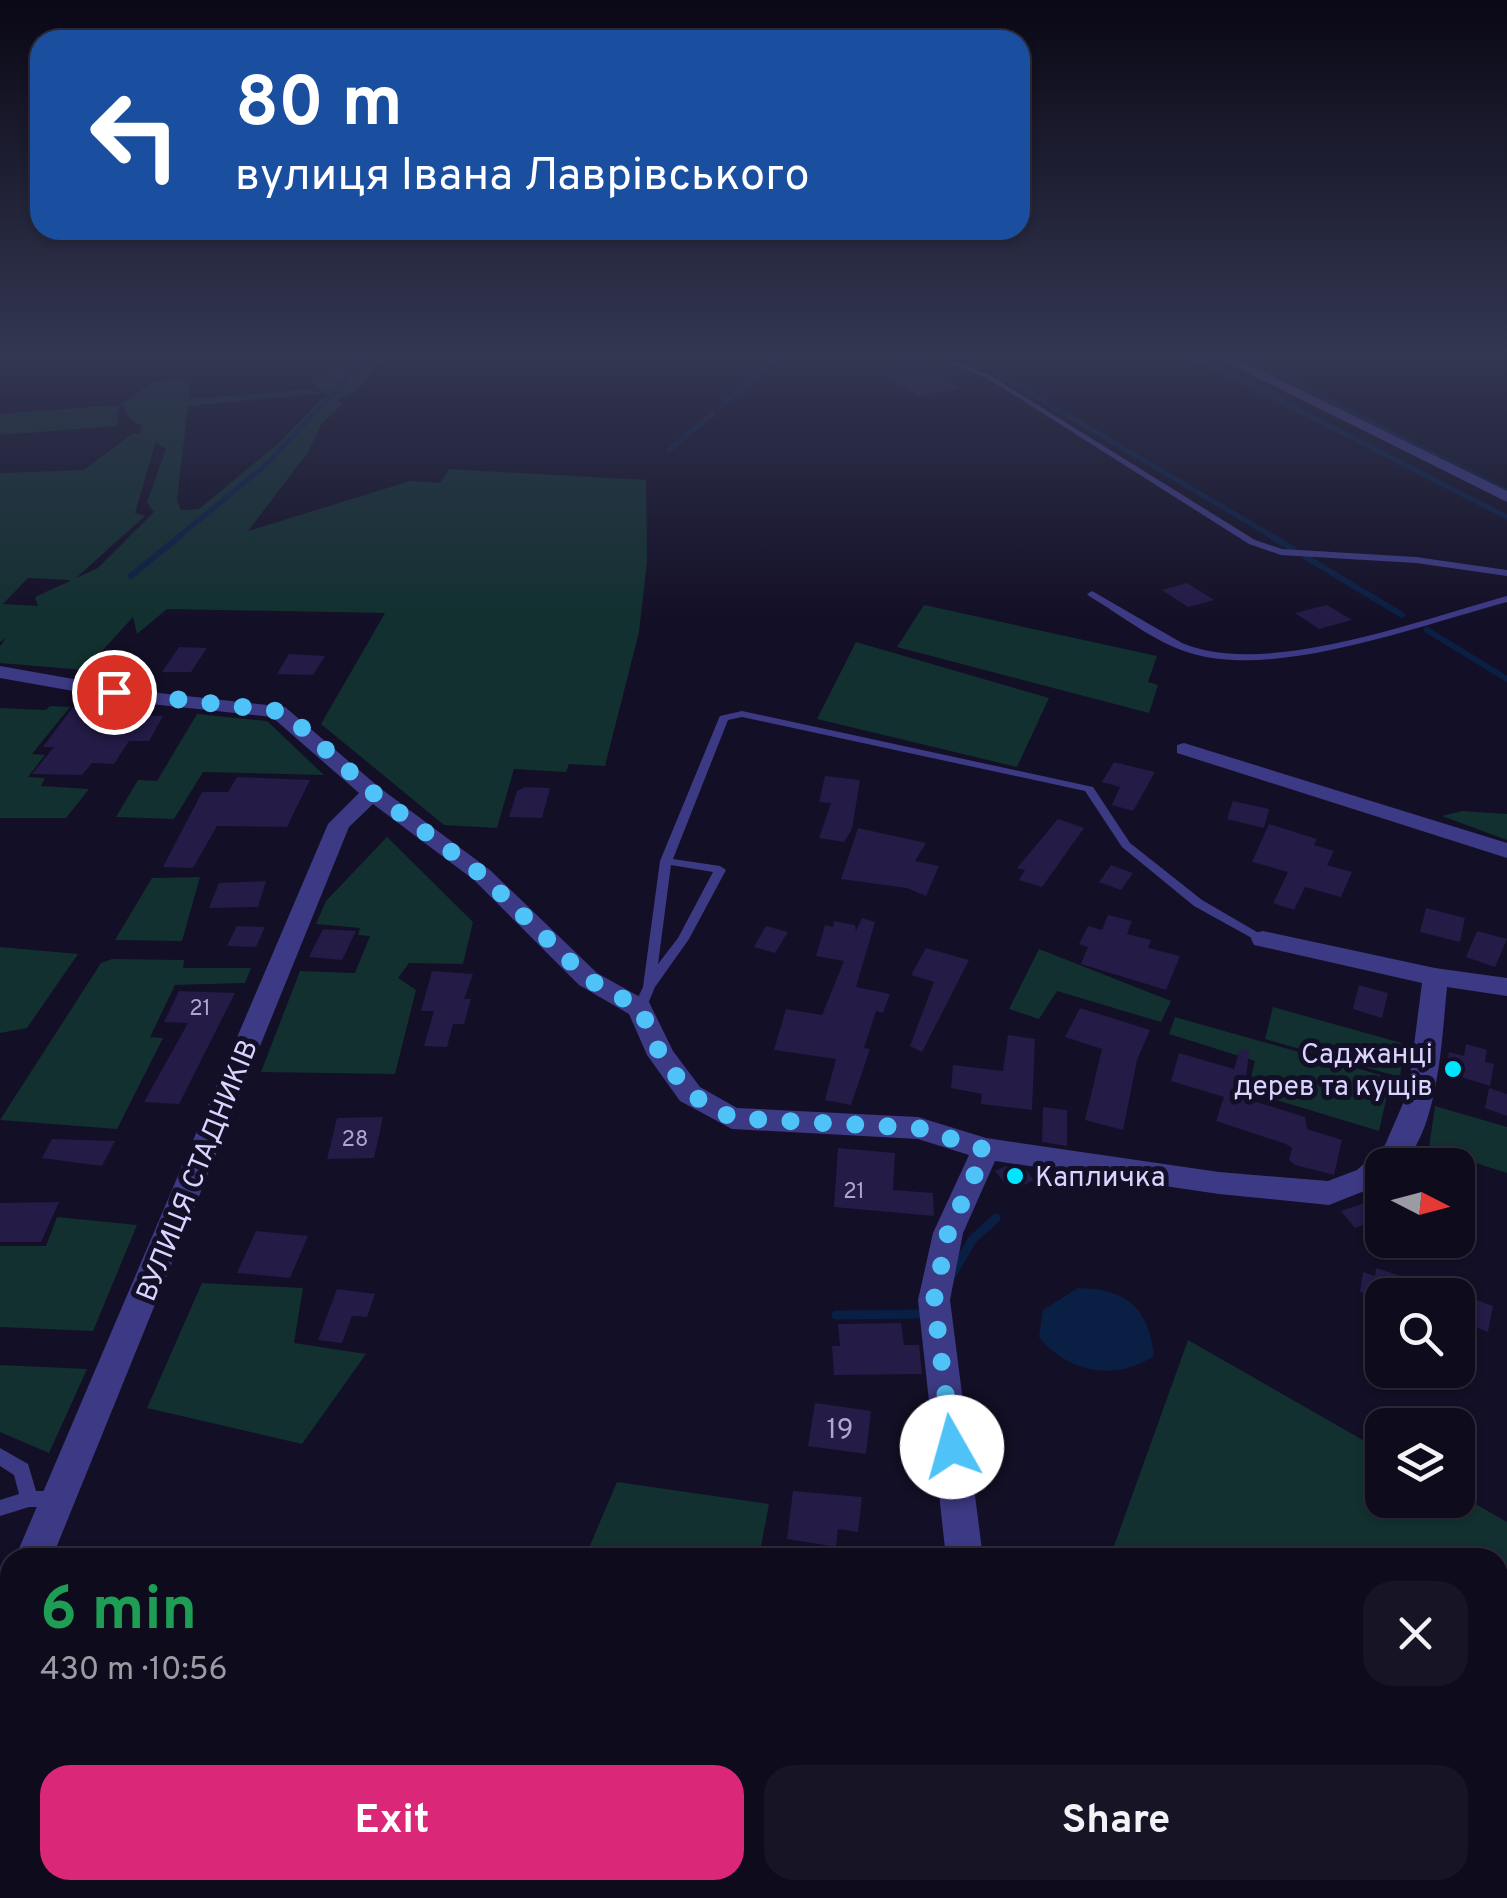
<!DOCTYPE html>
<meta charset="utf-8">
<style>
:root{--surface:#0e0b1c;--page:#171425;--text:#f1f3f6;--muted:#9b9ba3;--line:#2e2b3b;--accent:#db2777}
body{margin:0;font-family:Overpass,sans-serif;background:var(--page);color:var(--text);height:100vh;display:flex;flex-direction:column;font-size:38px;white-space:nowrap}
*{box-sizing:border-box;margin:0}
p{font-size:32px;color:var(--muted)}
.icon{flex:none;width:55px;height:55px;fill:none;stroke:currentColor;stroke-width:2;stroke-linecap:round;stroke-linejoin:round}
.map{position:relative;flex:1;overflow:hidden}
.drawer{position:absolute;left:0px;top:1548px;width:1508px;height:352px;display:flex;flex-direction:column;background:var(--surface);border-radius:30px 30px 0 0;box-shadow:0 2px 8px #0004,0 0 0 2px var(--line)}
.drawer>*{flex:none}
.top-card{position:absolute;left:30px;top:30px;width:1000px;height:210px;border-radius:30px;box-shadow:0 2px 8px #0004,0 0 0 2px var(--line);background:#1a4fa0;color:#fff;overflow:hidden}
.needle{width:65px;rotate:96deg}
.fabs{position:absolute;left:1365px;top:1148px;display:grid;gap:20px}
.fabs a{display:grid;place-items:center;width:110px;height:110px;border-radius:20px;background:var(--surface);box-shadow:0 2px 8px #0004,0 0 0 2px var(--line);font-size:50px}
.pin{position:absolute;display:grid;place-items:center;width:85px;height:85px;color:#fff;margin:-42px;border:5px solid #fff;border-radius:50%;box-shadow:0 2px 10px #0007}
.me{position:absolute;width:110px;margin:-55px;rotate:353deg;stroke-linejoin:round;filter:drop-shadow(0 0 8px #0008)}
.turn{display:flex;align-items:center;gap:35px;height:210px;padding:0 40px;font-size:45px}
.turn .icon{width:130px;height:130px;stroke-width:2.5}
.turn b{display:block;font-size:70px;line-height:85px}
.round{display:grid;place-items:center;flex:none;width:105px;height:105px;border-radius:30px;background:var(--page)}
.head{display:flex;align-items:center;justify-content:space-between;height:170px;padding:0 40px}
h1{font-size:60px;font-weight:700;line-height:75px;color:#1e9e55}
.primary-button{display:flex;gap:20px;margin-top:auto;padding:20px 40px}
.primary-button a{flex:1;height:115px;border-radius:30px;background:var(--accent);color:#fff;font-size:40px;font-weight:700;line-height:115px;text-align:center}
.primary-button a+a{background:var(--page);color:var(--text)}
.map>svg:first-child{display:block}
</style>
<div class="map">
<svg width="1507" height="1898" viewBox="0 0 1507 1898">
<rect width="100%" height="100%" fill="#130f26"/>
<g fill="#12302f" fill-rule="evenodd">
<path d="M 345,355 L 387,355 L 357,390 L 336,400 L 343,404 L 322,423 L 308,452 L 248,531 L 410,481 L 440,483 L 449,469 L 646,480 L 647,561 L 639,632 L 605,766 L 569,764 L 566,772 L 514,769 L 497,828 L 444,825 L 321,724 L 385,613 L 167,609 L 137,634 L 133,617 L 85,670 L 0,663 L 0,646 L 6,638 L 0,642 L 0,473 L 84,470 L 132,434 L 140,433 L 142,426 L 130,419 L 122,404 L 154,382 L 179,378 L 189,385 L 189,399 L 304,390 L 325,393 L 188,406 L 177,500 L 181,510 L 199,509 L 280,442 L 322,399 L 334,398 L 315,387 L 311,379 ZM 156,442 L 166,449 L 147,502 L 154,512 L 98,568 L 76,578 L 145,516 L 135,513 ZM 28,578 L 69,580 L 70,581 L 35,597 L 38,606 L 3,604 Z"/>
<path d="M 119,405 L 117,426 L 0,435 L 0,414 Z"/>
<path d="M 924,605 L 1157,656 L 1148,682 L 1158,685 L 1149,713 L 897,647 Z"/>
<path d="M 856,642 L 1049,698 L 1017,767 L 817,719 Z"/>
<path d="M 50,706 L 70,707 L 32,754 L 45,755 L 28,777 L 45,778 L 41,786 L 89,789 L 66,818 L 0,818 L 0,708 L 46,710 Z"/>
<path d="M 197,714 L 267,721 L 324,775 L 203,772 L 174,819 L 116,817 L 138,780 L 157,781 Z"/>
<path d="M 1462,811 L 1507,814 L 1507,840 L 1442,816 Z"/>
<path d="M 387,837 L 473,922 L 463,964 L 409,963 L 398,978 L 416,990 L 395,1074 L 261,1072 L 300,971 L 355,973 L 370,936 L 358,935 L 360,928 L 316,924 L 326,901 Z"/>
<path d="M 200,877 L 182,941 L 115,940 L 152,878 Z"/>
<path d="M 0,947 L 78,954 L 27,1028 L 0,1033 Z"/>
<path d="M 1039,949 L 1171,1001 L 1161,1022 L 1057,991 L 1039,1019 L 1009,1009 Z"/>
<path d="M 112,959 L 184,960 L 183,968 L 251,968 L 245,983 L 175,985 L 150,1037 L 163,1038 L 117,1129 L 0,1120 L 101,963 Z"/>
<path d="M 1273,1007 L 1405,1044 L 1400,1077 L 1265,1039 Z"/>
<path d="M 1175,1017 L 1391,1078 L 1379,1131 L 1273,1099 L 1273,1087 L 1250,1081 L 1255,1061 L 1169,1034 Z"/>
<path d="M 1435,1106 L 1507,1127 L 1507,1173 L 1429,1148 Z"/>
<path d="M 57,1217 L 137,1225 L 93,1331 L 0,1327 L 0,1246 L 46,1246 Z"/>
<path d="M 202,1283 L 303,1288 L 294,1343 L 366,1354 L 302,1444 L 147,1408 Z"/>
<path d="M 1188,1340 L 1382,1451 L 1382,1500 L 1458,1500 L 1458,1494 L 1507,1522 L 1507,1791 L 1498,1828 L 1498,1558 L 1110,1557 Z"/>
<path d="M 0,1365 L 87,1369 L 49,1453 L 0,1432 Z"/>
<path d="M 617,1482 L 769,1504 L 759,1557 L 585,1557 Z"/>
<path d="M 1071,1890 L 1481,1890 L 1479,1898 L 1082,1898 Z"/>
</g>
<path fill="#0a1f44" d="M 1078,1288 C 1128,1289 1148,1308 1154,1356 C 1115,1382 1067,1372 1039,1337 L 1043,1310 Z"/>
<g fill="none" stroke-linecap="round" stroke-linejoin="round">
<g stroke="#0a1f44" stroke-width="5">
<path d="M 1191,355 L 1507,517"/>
<path d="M 1239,355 L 1507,491"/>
<path d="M 1015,384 L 1275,538"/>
<path d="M 722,405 L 780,355"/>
<path d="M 669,450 L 712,414"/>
<path d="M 177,538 L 267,464 L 369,355"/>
</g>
<g stroke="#0a1f44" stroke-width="6">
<path d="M 1271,536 L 1293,549"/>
<path d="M 1306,557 L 1402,615"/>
<path d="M 131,576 L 180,536"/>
<path d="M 1427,630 L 1507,679"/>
</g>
<g stroke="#0a1f44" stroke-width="9">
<path d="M 949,1280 L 972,1240 L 996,1218"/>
<path d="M 836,1315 L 919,1314"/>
</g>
</g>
<g fill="#241b47">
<path d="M 921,363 L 960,389 L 918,396 L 879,371 Z"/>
<path d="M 1187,583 L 1214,600 L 1188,607 L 1162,590 Z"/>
<path d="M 1327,605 L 1352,620 L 1319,629 L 1295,613 Z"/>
<path d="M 179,647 L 207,648 L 191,672 L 162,672 Z"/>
<path d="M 289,654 L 325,656 L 313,675 L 277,674 Z"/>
<path d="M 73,707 L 134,711 L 131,716 L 163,716 L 149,741 L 129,741 L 114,764 L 92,763 L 82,775 L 32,774 L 54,747 L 43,747 Z"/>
<path d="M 1114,762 L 1155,772 L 1133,811 L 1112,805 L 1120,787 L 1102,782 Z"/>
<path d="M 825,776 L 860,780 L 852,829 L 844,842 L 819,838 L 831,803 L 819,802 Z"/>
<path d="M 237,777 L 310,780 L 287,827 L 217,826 L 193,868 L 163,867 L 202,792 L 228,792 Z"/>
<path d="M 525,787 L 550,788 L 542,818 L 509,817 L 517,791 Z"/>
<path d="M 1233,801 L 1269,809 L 1264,828 L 1227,819 Z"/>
<path d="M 1058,819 L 1084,828 L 1042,887 L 1019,880 L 1025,870 L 1017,868 Z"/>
<path d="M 1269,824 L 1317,839 L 1314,845 L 1334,851 L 1327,865 L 1352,872 L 1341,897 L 1305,887 L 1294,910 L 1273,903 L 1288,872 L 1252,862 Z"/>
<path d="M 858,828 L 926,843 L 915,861 L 939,866 L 926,896 L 907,888 L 841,879 Z"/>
<path d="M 1111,865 L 1133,873 L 1121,890 L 1099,882 Z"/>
<path d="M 266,881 L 258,907 L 209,908 L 219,883 Z"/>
<path d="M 1426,908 L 1465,918 L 1460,942 L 1420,932 Z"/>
<path d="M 1108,915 L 1132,921 L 1127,934 L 1151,940 L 1148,948 L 1180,956 L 1166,990 L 1081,964 L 1088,947 L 1079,944 L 1088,926 L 1102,930 Z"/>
<path d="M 862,918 L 875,922 L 856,987 L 890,994 L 883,1013 L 876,1011 L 864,1048 L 870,1049 L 851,1105 L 825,1100 L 836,1059 L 774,1050 L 786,1009 L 822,1015 L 844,961 L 816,956 L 825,925 L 833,927 L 834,921 L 855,925 L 856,931 Z"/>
<path d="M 237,926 L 265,927 L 256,947 L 227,946 Z"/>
<path d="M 766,926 L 788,932 L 775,953 L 754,947 Z"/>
<path d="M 323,929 L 356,931 L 342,960 L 309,957 Z"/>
<path d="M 1477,931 L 1507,939 L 1495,967 L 1466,957 Z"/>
<path d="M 926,948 L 969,960 L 922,1052 L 910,1046 L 934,982 L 911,975 Z"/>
<path d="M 432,971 L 473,974 L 464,999 L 471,999 L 464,1024 L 453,1024 L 447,1047 L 424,1046 L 434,1011 L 421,1011 Z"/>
<path d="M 1359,985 L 1388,993 L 1382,1018 L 1353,1009 Z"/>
<path d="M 179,991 L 235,993 L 179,1104 L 144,1102 L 188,1023 L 164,1022 Z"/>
<path d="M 1080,1008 L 1150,1030 L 1137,1060 L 1123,1130 L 1085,1120 L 1102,1049 L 1065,1037 Z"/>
<path d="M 1008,1035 L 1035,1039 L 1032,1110 L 981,1104 L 982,1094 L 951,1088 L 953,1065 L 1003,1071 Z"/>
<path d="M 1466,1044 L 1487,1050 L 1485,1062 L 1494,1064 L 1490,1086 L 1445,1072 L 1449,1052 L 1464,1056 Z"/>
<path d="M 1240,1049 L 1249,1051 L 1244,1098 L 1305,1117 L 1307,1129 L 1342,1140 L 1334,1175 L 1295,1165 L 1289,1160 L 1292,1148 L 1286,1144 L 1216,1121 L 1224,1097 L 1171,1081 L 1179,1053 L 1234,1069 Z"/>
<path d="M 1489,1088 L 1507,1094 L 1507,1116 L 1485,1108 Z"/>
<path d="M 1043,1107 L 1067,1110 L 1067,1146 L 1042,1142 Z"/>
<path d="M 383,1117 L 374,1158 L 327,1159 L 337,1118 Z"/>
<path d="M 52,1139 L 115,1141 L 102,1166 L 42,1158 Z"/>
<path d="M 838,1148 L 895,1153 L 893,1190 L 933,1193 L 934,1216 L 834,1207 Z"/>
<path d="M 1006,1166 L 1025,1169 L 1034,1180 L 1020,1187 L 1005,1183 L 995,1171 Z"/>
<path d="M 59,1202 L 41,1242 L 0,1242 L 0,1203 Z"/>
<path d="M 1368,1202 L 1382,1207 L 1382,1218 L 1355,1228 L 1341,1211 Z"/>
<path d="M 256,1231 L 308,1236 L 290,1278 L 237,1273 Z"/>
<path d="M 1376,1268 L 1447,1291 L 1446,1295 L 1382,1295 L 1382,1300 L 1360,1292 L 1363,1272 L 1375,1276 Z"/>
<path d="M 337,1289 L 375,1294 L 367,1317 L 352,1316 L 342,1343 L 318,1340 Z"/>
<path d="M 1461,1294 L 1493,1306 L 1488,1332 L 1458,1320 Z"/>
<path d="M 901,1323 L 904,1345 L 919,1345 L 922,1374 L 834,1375 L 832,1346 L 840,1346 L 838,1324 Z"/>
<path d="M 815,1403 L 871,1411 L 866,1454 L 808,1446 Z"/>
<path d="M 793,1491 L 862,1497 L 858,1532 L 838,1529 L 836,1547 L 787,1539 Z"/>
</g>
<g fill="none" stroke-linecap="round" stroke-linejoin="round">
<g fill="#3d3a85" fill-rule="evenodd">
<path d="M 952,362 L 956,362 L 991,376 L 1255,540 L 1282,549 L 1416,557 L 1507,570 L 1507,576 L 1416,563 L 1281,555 L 1249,544 L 987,378 L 952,364 Z"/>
<path d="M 1092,591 L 1182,643 C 1265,679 1422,619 1507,596 L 1507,602 C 1421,625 1275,680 1190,653 C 1154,642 1121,615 1089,596 L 1087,594 Z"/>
<path d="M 742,711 L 1093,787 L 1130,843 L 1202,900 L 1269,939 L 1263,943 L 1259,942 L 1194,906 L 1122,847 L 1085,791 L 742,717 L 728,720 L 673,859 L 720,866 L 726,870 L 689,939 L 655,987 L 645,1011 L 635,1011 L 633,1008 L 643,987 L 660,861 L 719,718 L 720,716 ZM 671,865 L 713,872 L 678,938 L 658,964 Z"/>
<path d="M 0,1448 L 28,1464 L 36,1491 L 56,1491 L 62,1493 L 65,1499 L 62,1505 L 56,1507 L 29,1507 L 0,1516 L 0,1500 L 19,1494 L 14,1475 L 0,1466 Z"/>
</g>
<g fill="#3d3a85" fill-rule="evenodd">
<path d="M 1212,355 L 1229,355 L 1507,491 L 1507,502 Z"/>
<path d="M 0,666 L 141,691 L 285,707 L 380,788 L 490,870 L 597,973 L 649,1002 L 673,1051 L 700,1087 L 737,1108 L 918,1117 L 986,1138 L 1219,1172 L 1328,1181 L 1357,1170 L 1385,1145 L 1408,1092 L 1422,983 L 1254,945 L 1251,939 L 1254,933 L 1263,931 L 1435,968 L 1507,978 L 1507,996 L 1447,987 C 1442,1035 1439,1131 1401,1165 L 1382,1165 L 1382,1182 L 1377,1186 L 1329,1205 L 1219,1194 L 995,1161 L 963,1233 L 950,1300 L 983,1558 L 946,1558 L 918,1300 L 933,1233 L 969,1155 L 918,1139 L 732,1129 L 680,1101 L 647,1055 L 629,1014 L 579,985 L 474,880 L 373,804 L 349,827 L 52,1558 L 15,1558 L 328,824 L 359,793 L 272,717 L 141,703 L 0,678 Z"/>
<path d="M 1184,743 L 1507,843 L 1507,858 L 1177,753 L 1177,745 Z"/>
<path d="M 10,1588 L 10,1644 L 0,1648 L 0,1592 Z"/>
<path d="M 984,1890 L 1028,1890 L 1029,1898 L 985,1898 Z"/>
</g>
</g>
<linearGradient id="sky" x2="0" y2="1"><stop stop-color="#0a0815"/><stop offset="0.57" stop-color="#333752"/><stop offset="1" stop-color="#333752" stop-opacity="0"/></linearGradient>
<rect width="1507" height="621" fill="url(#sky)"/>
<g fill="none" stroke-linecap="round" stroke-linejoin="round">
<path stroke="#4fc3f7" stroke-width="18" stroke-dasharray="0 32.4" d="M 114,692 L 278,711 L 300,726 L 372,792 L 482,875 L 588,979 L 640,1008 L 661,1056 L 690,1094 L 732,1118 L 918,1128 L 986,1150 L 948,1233 L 934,1300 L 952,1447"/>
</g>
<g fill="#00e5ff" stroke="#130f26" stroke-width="4">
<circle cx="1453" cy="1069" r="10"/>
<circle cx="1015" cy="1176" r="10"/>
</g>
<g text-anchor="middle" stroke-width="10" stroke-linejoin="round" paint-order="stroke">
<g font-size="22" fill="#aca6d1">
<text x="200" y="1015">21</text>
<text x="355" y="1146">28</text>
<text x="854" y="1198">21</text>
</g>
<g font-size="28" fill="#d9d4ff" stroke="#130f26" text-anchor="end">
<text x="1433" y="1063">Саджанці<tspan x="1433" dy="32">дерев та кущів</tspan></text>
<text x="1035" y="1186" text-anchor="start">Капличка</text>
</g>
<g font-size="28" fill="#d9d4ff" stroke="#130f26">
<text transform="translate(196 1170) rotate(-68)" y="10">ВУЛИЦЯ СТАДНИКІВ</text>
</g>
<g font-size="28" fill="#aca6d1">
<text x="840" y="1438">19</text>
</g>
</g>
</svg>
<div class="fabs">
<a><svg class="needle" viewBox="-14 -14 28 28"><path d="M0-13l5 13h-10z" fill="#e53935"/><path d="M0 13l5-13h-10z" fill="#9b9ba3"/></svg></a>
<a><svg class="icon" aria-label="search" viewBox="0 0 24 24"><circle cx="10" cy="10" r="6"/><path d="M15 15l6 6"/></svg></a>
<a><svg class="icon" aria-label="layers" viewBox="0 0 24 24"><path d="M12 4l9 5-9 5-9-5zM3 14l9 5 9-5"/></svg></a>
</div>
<div class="pin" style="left:114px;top:692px;background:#d93025"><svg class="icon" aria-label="arrive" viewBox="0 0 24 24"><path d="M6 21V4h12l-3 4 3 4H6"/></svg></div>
<svg class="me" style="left:952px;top:1447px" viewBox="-20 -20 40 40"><circle r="19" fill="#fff"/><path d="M0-13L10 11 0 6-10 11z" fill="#4fc3f7"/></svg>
<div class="top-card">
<div class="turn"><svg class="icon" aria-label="left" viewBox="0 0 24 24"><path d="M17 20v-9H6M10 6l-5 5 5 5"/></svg><div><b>80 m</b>вулиця Івана Лаврівського</div></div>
</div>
<section class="drawer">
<div class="head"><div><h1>6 min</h1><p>430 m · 10:56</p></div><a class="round"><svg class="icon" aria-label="close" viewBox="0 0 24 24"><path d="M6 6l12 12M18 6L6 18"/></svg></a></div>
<div class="primary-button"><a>Exit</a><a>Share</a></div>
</section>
</div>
